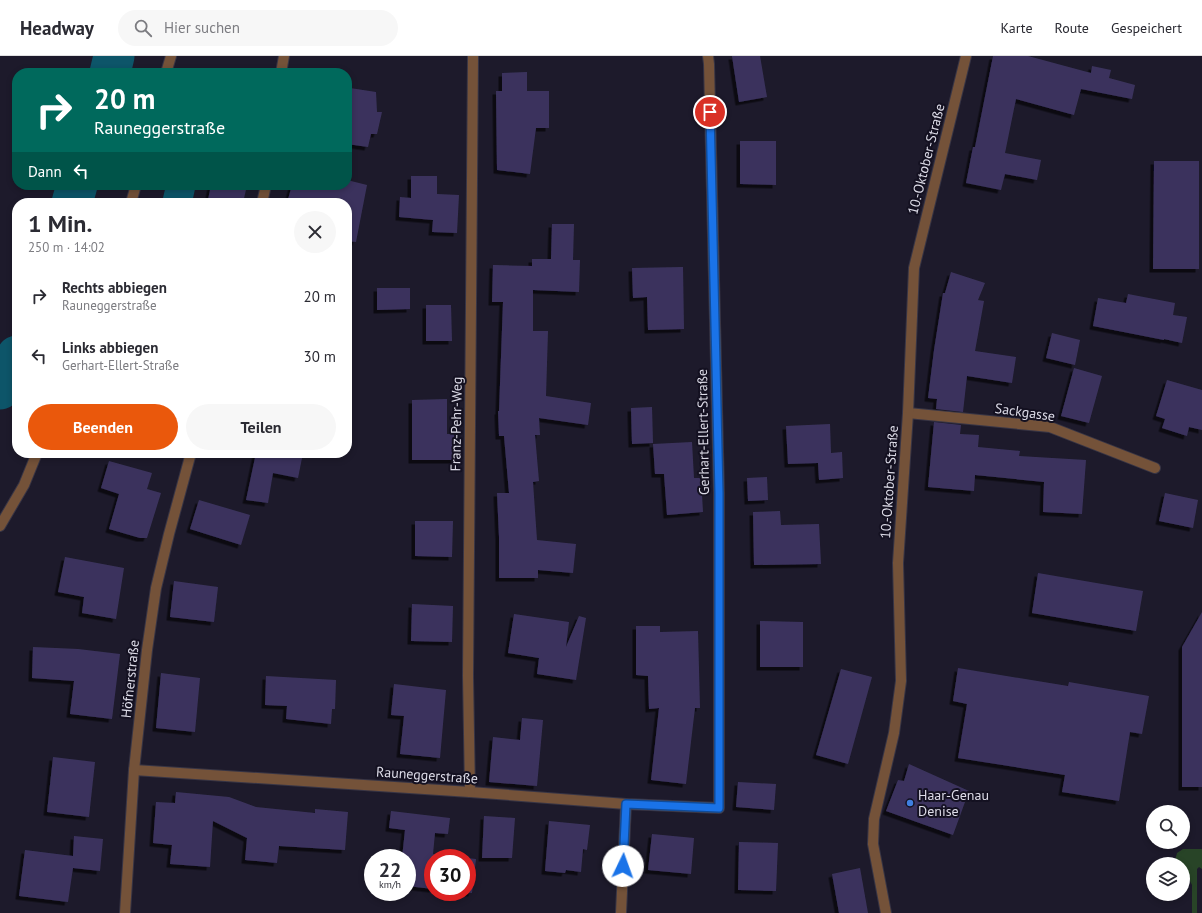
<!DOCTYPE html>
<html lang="de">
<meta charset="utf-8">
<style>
:root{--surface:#fff;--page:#f7f7f7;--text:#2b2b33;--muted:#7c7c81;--line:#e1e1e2;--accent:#ea580c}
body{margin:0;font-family:"PT Sans",sans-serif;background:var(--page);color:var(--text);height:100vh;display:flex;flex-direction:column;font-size:15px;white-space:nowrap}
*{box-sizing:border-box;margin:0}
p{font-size:13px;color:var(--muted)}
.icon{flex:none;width:22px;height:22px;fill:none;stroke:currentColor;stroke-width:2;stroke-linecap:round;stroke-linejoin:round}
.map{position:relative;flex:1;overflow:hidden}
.panel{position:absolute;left:12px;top:142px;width:340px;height:260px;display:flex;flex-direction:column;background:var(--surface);border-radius:16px;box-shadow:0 2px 6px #0003}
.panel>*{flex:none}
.guide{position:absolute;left:12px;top:12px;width:340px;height:122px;border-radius:16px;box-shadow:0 2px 6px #0003;background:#00695c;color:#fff;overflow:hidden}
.controls{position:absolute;left:1146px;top:749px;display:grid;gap:8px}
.controls a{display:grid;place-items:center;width:44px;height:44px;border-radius:50%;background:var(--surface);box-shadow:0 2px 6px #0003;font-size:20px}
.speed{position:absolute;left:364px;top:793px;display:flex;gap:8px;font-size:20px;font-weight:700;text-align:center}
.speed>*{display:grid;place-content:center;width:52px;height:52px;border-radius:50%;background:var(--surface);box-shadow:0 2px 6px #0003;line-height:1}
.speed small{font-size:10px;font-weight:400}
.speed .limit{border:6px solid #d22;background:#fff;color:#111}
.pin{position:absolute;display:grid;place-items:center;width:34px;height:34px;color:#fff;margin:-17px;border:2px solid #fff;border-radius:50%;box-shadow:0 1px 4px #0007}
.me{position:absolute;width:44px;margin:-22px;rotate:3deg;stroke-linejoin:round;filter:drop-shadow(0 0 3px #0008)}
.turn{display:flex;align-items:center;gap:14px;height:84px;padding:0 16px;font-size:18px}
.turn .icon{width:52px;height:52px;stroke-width:2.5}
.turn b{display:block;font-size:28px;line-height:34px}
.then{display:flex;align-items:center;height:38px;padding:0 16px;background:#0003;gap:8px;font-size:15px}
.round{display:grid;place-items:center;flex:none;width:42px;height:42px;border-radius:21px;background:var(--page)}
.headline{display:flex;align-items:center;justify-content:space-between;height:68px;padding:0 16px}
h1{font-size:24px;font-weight:700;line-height:30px}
.primary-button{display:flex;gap:8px;margin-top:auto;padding:8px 16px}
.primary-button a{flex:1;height:46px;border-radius:24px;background:var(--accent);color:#fff;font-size:16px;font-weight:700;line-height:46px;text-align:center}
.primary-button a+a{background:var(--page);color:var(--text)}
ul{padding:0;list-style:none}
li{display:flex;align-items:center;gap:12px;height:60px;padding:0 16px}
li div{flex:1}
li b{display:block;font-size:15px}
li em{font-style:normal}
header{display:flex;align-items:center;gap:24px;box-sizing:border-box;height:56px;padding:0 20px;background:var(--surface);border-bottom:1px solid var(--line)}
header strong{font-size:19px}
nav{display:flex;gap:22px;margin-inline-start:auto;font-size:14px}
.search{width:280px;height:36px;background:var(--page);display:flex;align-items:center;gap:10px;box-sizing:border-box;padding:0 14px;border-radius:22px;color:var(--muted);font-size:15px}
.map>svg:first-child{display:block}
</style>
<header>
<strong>Headway</strong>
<div class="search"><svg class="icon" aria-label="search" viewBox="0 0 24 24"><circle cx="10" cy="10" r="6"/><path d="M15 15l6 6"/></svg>Hier suchen</div>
<nav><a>Karte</a><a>Route</a><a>Gespeichert</a></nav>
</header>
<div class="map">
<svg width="1202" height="857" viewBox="0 0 1202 857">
<defs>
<filter id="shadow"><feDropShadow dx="-3.5" dy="3.5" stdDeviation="0" flood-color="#0009"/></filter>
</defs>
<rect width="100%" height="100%" fill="#1d1a2b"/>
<path fill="#284427" d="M 1183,793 L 1202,793 L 1202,813 L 1199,811 L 1197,813 L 1197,857 L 1192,857 L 1192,829 L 1190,825 L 1183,819 L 1183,808 L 1174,808 L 1177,797 Z"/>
<path fill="#0d5569" d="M 166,129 L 195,133 L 192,147 L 163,142 Z"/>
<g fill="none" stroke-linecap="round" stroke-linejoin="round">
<g stroke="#0d5569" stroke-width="41">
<path d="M 110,17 L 114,0"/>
<path d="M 72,147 L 77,129"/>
<path d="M 0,333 L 17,300"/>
</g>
</g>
<g fill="#3b335d" filter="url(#shadow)">
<path d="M 732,0 L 760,0 L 767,41 L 739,46 Z"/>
<path d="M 993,0 L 1028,0 L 1091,17 L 1092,10 L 1111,14 L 1109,22 L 1135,29 L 1132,43 L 1081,33 L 1074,59 L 1016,43 L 1005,97 L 1041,104 L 1037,124 L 1005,118 L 1001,134 L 966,127 L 973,91 L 975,91 Z"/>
<path d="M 527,16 L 527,35 L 549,35 L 549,72 L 536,72 L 530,118 L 497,114 L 496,35 L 502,35 L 502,17 Z"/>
<path d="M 350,32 L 376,36 L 377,56 L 382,56 L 377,78 L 371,78 L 368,91 L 347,88 L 347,50 Z"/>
<path d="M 740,85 L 776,85 L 776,129 L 740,128 Z"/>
<path d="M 1154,105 L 1199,105 L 1199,213 L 1153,213 Z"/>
<path d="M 411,120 L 437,120 L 437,138 L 459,139 L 457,177 L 432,176 L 433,164 L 399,161 L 400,141 L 411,142 Z"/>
<path d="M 347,124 L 367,129 L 356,186 L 347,185 L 347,147 L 287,147 L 292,129 L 347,129 Z"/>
<path d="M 211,129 L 247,129 L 243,147 L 219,147 L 208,144 Z"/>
<path d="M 552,168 L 574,168 L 573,204 L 580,204 L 579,236 L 533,234 L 533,275 L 548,275 L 546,340 L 591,347 L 588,369 L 539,362 L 540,379 L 535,379 L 539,425 L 533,426 L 537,484 L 576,488 L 573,517 L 538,514 L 538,522 L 499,522 L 499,481 L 497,437 L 509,437 L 504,380 L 499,380 L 498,355 L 499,355 L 503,246 L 492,246 L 493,209 L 532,210 L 532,203 L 551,203 Z"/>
<path d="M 683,211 L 684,273 L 648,274 L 647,241 L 633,242 L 632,212 Z"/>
<path d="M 951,216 L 985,227 L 978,244 L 984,245 L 975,295 L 1016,301 L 1012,327 L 967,320 L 963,356 L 936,353 L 937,343 L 928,342 L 934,294 L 943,237 L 945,237 Z"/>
<path d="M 377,232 L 410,232 L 410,253 L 377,254 Z"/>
<path d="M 1128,238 L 1175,247 L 1173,259 L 1187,261 L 1182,287 L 1164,283 L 1164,284 L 1093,270 L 1098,242 L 1126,247 Z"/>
<path d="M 426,249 L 451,249 L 452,285 L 426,285 Z"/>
<path d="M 1052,277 L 1080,284 L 1075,309 L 1046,302 Z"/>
<path d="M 1074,312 L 1102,320 L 1089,367 L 1061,360 Z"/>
<path d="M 1167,324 L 1202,334 L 1202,374 L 1189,371 L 1187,380 L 1162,372 L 1165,363 L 1156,360 Z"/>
<path d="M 447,343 L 447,378 L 454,378 L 455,404 L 412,404 L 412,344 Z"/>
<path d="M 652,351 L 653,387 L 632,388 L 631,352 Z"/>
<path d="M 934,366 L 961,369 L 960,378 L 979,379 L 978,391 L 1020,395 L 1019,400 L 1086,404 L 1082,458 L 1043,456 L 1044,426 L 975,419 L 974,435 L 928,431 Z"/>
<path d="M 830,368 L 831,397 L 842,396 L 843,422 L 819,424 L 818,407 L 788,408 L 786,370 Z"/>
<path d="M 692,386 L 694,422 L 701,422 L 703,456 L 667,459 L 664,418 L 655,418 L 653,388 Z"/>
<path d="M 256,397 L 303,397 L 298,422 L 273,417 L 268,447 L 246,444 Z"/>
<path d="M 109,405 L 152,417 L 147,433 L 161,437 L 147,482 L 140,482 L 109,473 L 119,438 L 101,432 Z"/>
<path d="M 767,421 L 768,444 L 748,445 L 747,422 Z"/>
<path d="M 1165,437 L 1198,444 L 1193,472 L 1159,465 Z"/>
<path d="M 199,444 L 250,459 L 241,489 L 190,473 Z"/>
<path d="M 780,455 L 781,469 L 819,468 L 821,508 L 754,509 L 753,456 Z"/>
<path d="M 415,465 L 453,465 L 452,501 L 415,500 Z"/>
<path d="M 65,501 L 124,512 L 116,563 L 82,557 L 84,541 L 58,536 Z"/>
<path d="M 1038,517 L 1143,535 L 1136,575 L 1032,557 Z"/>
<path d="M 174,525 L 218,531 L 214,566 L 170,561 Z"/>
<path d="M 412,548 L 453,550 L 452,586 L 411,585 Z"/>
<path d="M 1202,556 L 1202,731 L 1182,731 L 1182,591 Z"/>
<path d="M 514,558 L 569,566 L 566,591 L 579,560 L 586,562 L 576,624 L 537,618 L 539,602 L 508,597 Z"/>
<path d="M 760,565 L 803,566 L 803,611 L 760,611 Z"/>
<path d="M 636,570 L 660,570 L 660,576 L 698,575 L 700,652 L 695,652 L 686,728 L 651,724 L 659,652 L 649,653 L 648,620 L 636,619 Z"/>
<path d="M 33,591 L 78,593 L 120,598 L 112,663 L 70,658 L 74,625 L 32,622 Z"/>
<path d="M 958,612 L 1068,630 L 1069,626 L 1149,640 L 1142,678 L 1130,676 L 1119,745 L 1062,736 L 1065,719 L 958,702 L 967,648 L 953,645 Z"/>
<path d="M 841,613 L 872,621 L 848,708 L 816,699 Z"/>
<path d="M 161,617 L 200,622 L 195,676 L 156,672 Z"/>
<path d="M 266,620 L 336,624 L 335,653 L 332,653 L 331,668 L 286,663 L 287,650 L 265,649 Z"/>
<path d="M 394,628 L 446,634 L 440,702 L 400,698 L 404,660 L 391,659 Z"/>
<path d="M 522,662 L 543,664 L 537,730 L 489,726 L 493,681 L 520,684 Z"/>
<path d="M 53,701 L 95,706 L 89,761 L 47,756 Z"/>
<path d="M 909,708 L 969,735 L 953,779 L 886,755 L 898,724 L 904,725 Z"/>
<path d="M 738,726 L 776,728 L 774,754 L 736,751 Z"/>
<path d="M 176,736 L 229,741 L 256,751 L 315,757 L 315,753 L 348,756 L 345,794 L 279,790 L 277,807 L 245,804 L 247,782 L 213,765 L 210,811 L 170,808 L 172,789 L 153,787 L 156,746 L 175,747 Z"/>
<path d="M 391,755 L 450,762 L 448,778 L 435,777 L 433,798 L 466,802 L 433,802 L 433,833 L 407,830 L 407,802 L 402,802 L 405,774 L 389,772 Z"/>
<path d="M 484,760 L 515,762 L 512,802 L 482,802 Z"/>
<path d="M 549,765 L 590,769 L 587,794 L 583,793 L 581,816 L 566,814 L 565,817 L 545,815 Z"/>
<path d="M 652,778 L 694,782 L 691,818 L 648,814 Z"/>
<path d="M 74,780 L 103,783 L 100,815 L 73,812 L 68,846 L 19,840 L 25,794 L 73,800 Z"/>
<path d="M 739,786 L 778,787 L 776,835 L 738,834 Z"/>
<path d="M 467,802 L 476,803 L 472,837 L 462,836 L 467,836 Z"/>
<path d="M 860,812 L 868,857 L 839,857 L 832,818 Z"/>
</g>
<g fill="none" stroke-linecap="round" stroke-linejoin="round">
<g stroke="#383545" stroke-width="12">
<g id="lane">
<path d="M 166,17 L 171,0"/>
<path d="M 131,147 L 136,129"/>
<path d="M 0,470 L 24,429 L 37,397"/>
</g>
</g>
<g stroke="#383545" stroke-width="12">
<g id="street">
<path d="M 281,17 L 284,0"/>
<path d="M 262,147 L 266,129"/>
<path d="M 908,357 L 1050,371 L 1155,412"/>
<path d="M 134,714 L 470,736 L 626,748 L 719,752 L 719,437 L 709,8 L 708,0"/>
<path d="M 470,736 L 468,620 L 473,0"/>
<path d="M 125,857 L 134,714 L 147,594 L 156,532 L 169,478 L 191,397"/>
<path d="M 621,857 L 626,748"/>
<path d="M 886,857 L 873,788 L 874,763 L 894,677 L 901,625 L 898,507 L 908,357 L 914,212 L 966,0"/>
</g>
</g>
<use href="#lane" stroke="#745239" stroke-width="10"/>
<use href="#street" stroke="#745239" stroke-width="10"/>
</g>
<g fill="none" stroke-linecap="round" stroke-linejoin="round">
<g stroke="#114b97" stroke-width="10">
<path id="route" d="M 623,810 L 626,748 L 719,752 L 719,437 L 710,56"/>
</g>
<use href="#route" stroke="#1a73e8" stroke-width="7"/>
</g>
<circle fill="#3f7fe0" stroke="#141121" stroke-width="1.5" cx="910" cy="747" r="4"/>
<g text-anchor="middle" stroke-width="4" stroke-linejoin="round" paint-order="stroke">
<g font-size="14" fill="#dddce8" stroke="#141121">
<text transform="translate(926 103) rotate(-76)" y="5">10.-Oktober-Straße</text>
<text transform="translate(1025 356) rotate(8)" y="5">Sackgasse</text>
<text transform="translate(456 368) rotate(-89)" y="5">Franz-Pehr-Weg</text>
<text transform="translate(703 376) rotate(-91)" y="5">Gerhart-Ellert-Straße</text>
<text transform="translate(889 426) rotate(-86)" y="5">10.-Oktober-Straße</text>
<text transform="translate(130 623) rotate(-84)" y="5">Höfnerstraße</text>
<text transform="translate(427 719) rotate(4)" y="5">Rauneggerstraße</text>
</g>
<g font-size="14" fill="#dddce8" stroke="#141121" text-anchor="start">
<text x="918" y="744">Haar-Genau<tspan x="918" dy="16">Denise</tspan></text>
</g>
</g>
</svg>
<div class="controls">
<a><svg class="icon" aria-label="search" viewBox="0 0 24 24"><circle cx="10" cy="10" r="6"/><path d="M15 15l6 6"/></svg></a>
<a><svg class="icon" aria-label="layers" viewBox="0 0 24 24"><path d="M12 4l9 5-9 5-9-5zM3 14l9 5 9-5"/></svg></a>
</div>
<div class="speed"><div>22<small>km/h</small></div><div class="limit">30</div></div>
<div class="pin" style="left:710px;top:56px;background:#d93025"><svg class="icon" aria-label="arrive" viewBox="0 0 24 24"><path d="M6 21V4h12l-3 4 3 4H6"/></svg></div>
<svg class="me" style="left:623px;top:810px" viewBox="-20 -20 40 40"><circle r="19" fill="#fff"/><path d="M0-13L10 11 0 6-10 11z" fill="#1a73e8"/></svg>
<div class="guide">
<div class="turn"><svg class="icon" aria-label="right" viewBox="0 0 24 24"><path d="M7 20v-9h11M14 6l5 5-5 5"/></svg><div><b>20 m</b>Rauneggerstraße</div></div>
<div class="then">Dann<svg class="icon" aria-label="left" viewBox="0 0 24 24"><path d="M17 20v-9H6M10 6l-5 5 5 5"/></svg></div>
</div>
<section class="panel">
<div class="headline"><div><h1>1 Min.</h1><p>250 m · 14:02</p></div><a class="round"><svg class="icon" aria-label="close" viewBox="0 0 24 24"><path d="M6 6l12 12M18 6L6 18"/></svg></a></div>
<ul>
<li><svg class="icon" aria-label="right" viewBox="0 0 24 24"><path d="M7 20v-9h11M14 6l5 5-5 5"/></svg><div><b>Rechts abbiegen</b><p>Rauneggerstraße</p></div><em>20 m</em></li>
<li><svg class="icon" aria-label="left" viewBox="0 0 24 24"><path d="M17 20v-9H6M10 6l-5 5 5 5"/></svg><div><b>Links abbiegen</b><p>Gerhart-Ellert-Straße</p></div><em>30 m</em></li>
</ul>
<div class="primary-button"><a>Beenden</a><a>Teilen</a></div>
</section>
</div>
